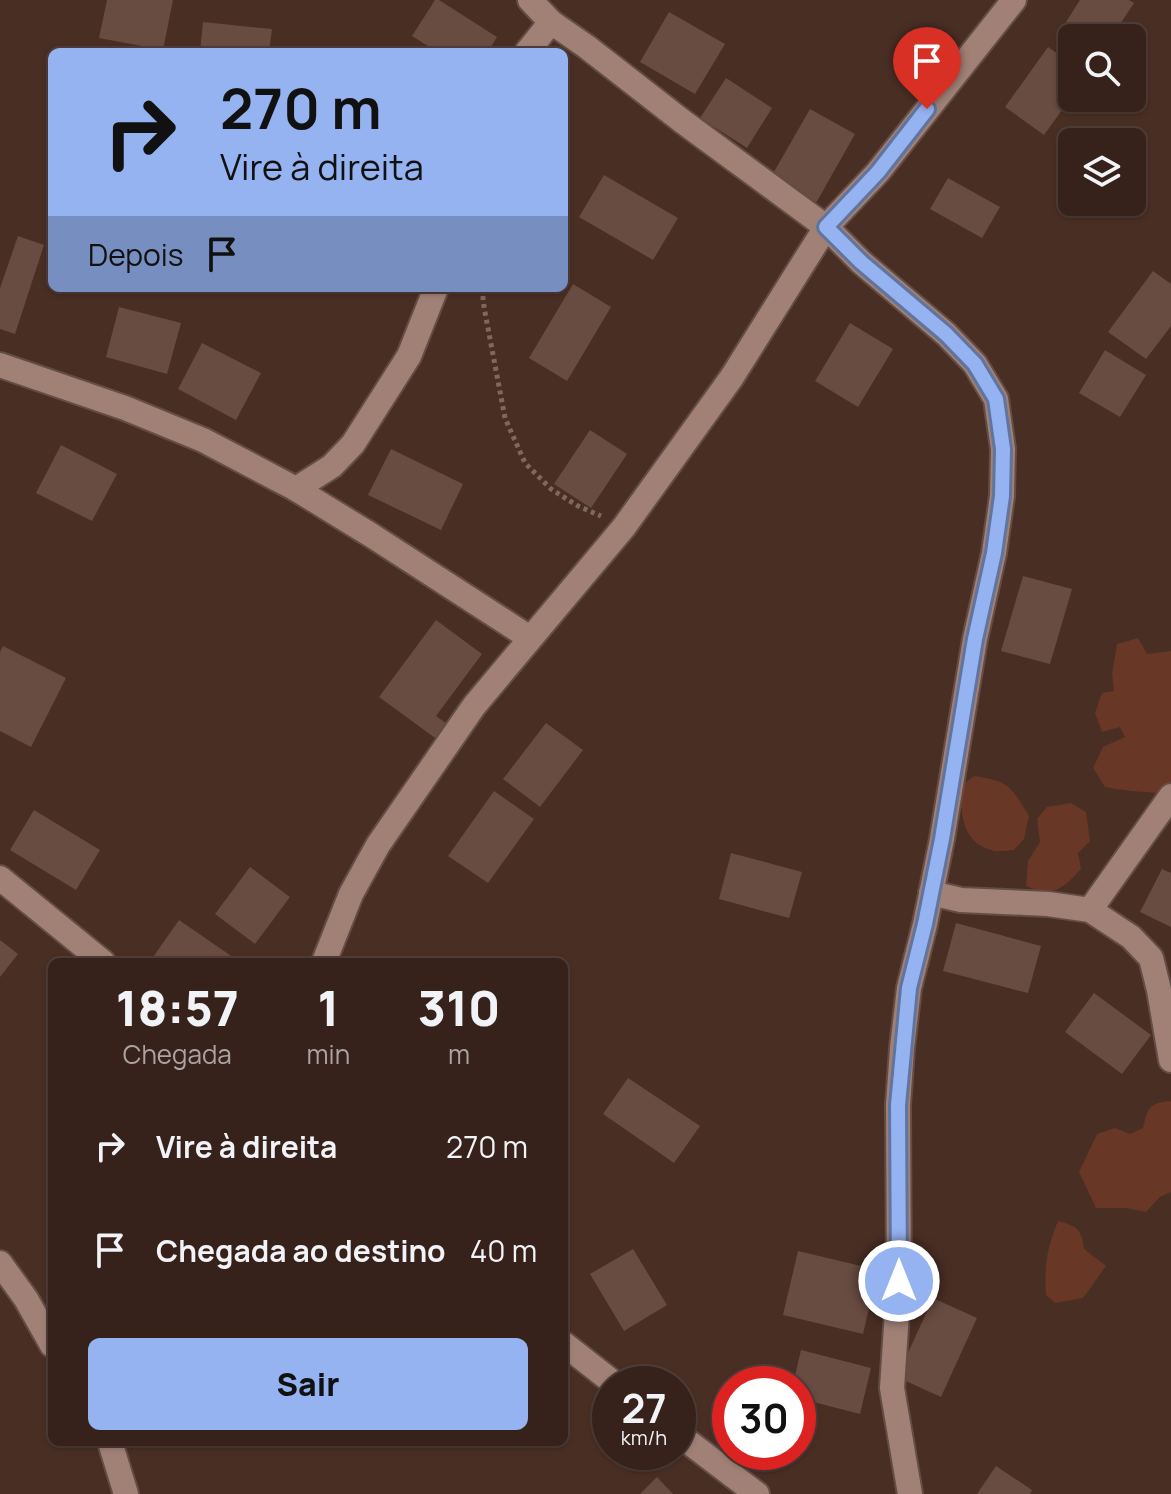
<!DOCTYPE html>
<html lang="pt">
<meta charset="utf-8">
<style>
:root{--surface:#37221b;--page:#422f28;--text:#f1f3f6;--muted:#aaa4a3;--line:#513f3a;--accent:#95b2f1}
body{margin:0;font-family:Manrope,sans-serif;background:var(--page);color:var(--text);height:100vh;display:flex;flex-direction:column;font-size:30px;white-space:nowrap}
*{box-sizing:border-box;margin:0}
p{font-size:26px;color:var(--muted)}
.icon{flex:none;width:44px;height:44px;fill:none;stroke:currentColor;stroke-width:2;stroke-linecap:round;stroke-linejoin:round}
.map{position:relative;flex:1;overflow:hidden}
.sheet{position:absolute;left:48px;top:958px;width:520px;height:488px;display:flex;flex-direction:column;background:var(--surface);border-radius:12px;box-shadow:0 2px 6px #0004,0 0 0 2px var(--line)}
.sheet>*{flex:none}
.top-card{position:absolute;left:48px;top:48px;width:520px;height:244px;border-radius:12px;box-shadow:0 2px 6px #0004,0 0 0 2px var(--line);background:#95b2f1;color:#111;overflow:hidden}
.fabs{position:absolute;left:1058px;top:24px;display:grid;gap:16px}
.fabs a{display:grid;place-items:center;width:88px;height:88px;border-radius:12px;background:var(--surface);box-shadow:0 2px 6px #0004,0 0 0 2px var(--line);font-size:40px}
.speed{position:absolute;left:592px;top:1366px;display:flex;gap:16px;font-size:40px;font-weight:700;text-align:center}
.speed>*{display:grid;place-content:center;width:104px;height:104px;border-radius:50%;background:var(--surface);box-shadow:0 2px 6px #0004,0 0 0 2px var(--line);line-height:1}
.speed small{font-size:20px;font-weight:400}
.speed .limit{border:12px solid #d22;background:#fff;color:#111}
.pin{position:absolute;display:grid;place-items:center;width:68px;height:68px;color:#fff;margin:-82px -34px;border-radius:50% 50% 50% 0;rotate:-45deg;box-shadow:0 0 8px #0007}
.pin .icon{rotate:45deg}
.me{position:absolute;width:88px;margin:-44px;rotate:0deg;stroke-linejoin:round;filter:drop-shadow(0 0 6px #0008)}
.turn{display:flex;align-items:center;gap:28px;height:168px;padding:0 40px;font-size:36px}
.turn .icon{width:104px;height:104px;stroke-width:2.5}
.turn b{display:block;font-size:56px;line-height:68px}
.then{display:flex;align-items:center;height:76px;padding:0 40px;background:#0003;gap:16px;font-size:30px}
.eta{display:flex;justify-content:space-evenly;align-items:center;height:136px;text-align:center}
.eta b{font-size:48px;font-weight:800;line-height:56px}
.action{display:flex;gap:16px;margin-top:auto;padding:16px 40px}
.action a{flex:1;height:92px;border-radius:12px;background:var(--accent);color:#111;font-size:32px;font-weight:800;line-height:92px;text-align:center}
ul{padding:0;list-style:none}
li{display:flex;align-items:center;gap:24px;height:104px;padding:0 40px}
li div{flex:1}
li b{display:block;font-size:30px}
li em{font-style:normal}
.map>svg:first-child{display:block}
</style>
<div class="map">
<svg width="1171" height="1494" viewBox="0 0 1171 1494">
<rect width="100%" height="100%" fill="#492e24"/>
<g fill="#683725">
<path d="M 1138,638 L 1147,654 L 1171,651 L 1171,795 C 1149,791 1127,792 1105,787 L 1093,768 L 1103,747 L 1125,737 L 1120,727 L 1102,732 L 1095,713 L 1102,693 L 1114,691 L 1112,674 L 1117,644 Z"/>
<path d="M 974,776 C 1009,781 1011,786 1029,816 L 1024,839 L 1014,850 C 1008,850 1000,852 994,851 C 961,843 960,813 962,785 Z"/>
<path d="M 1071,803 L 1086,812 L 1090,841 L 1078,853 L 1081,869 C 1062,890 1052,898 1026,886 L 1028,861 L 1040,842 L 1037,819 L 1047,807 Z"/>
<path d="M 1171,1101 L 1171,1192 L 1160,1197 L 1146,1212 L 1126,1208 L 1096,1208 L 1079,1172 L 1097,1134 L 1115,1128 L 1130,1134 L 1143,1128 C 1148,1107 1149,1103 1171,1101 Z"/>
<path d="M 1058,1221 C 1077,1226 1082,1229 1084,1249 L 1106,1266 L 1083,1298 L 1055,1303 L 1046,1295 C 1044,1267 1047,1247 1058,1221 Z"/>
</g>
<g fill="#684b41">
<path d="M 107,0 L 173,0 L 163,50 L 99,38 Z"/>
<path d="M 435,0 L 439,0 L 497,37 L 488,52 L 437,52 L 412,36 Z"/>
<path d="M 1080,0 L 1129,0 L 1134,3 L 1111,38 L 1072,38 L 1072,41 L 1059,33 Z"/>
<path d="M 669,12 L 725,44 L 695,94 L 640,62 Z"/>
<path d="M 203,22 L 272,29 L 269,52 L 200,52 Z"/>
<path d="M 1048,47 L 1072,64 L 1072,96 L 1044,135 L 1005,107 Z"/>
<path d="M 726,78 L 772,108 L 747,148 L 700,118 Z"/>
<path d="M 810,109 L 855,134 L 816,203 L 771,177 Z"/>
<path d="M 604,175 L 678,218 L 653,260 L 579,217 Z"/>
<path d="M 948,178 L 1000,207 L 982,238 L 930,209 Z"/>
<path d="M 18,236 L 44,245 L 15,334 L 0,329 L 0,288 Z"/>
<path d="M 1153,271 L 1171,284 L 1171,326 L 1146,359 L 1108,332 Z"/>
<path d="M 573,284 L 611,307 L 567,381 L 529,358 Z"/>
<path d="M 119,307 L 181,323 L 167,374 L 106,357 Z"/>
<path d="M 850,323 L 893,349 L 858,407 L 815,381 Z"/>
<path d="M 202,343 L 261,373 L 236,420 L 178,389 Z"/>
<path d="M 1105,350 L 1146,375 L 1120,417 L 1079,393 Z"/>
<path d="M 590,430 L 627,454 L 591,508 L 554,484 Z"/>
<path d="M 61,445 L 117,474 L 92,521 L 36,493 Z"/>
<path d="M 391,449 L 463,484 L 441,530 L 368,495 Z"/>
<path d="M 1023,576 L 1072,589 L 1050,664 L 1001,651 Z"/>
<path d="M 436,620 L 482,654 L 436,716 L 453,728 L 442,743 L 379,697 Z"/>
<path d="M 3,646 L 66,678 L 31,747 L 0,731 L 0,652 Z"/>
<path d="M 546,723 L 583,750 L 540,807 L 503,779 Z"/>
<path d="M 494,791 L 534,819 L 488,883 L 448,856 Z"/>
<path d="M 34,810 L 100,850 L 76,890 L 10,850 Z"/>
<path d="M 731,853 L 802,872 L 789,918 L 719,899 Z"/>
<path d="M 250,867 L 290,897 L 255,944 L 215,914 Z"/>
<path d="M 1162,869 L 1171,873 L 1171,927 L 1140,912 Z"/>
<path d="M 179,920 L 240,962 L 154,962 L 151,960 Z"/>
<path d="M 956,923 L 1041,946 L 1028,993 L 943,971 Z"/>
<path d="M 0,940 L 18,954 L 0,977 Z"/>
<path d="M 1094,993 L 1151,1035 L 1122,1074 L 1065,1032 Z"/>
<path d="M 628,1078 L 700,1126 L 674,1163 L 603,1114 Z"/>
<path d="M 633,1249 L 667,1305 L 624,1331 L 590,1274 Z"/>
<path d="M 798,1251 L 878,1270 L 863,1334 L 783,1315 Z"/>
<path d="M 933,1298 L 977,1318 L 941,1397 L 897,1377 Z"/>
<path d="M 801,1350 L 871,1368 L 860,1414 L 798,1398 L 798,1384 L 793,1384 Z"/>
<path d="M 996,1466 L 1032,1490 L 1030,1494 L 977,1494 Z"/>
<path d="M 657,1477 L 673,1494 L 640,1494 Z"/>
</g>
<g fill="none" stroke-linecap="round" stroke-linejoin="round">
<g stroke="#634d45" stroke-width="28">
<g id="minor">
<path d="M 530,0 L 551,22 L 587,47 L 682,121 L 826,227 L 861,262 L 946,334 L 975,364 L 996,399 L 1003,449 L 1002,496 L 994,553 L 975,639 L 942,839 L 925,924 L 909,988 L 902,1048 L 898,1105 L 899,1281 L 892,1388 L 910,1494"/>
<path d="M 527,52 L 551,22"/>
<path d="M 0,365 L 125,408 L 203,440 L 296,489 L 332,466 L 353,444 L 409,356 L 436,288"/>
<path d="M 296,489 L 371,535 L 530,638"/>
<path d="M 0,878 L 103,962"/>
<path d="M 931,893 L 961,900 L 1048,904 L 1090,910 L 1131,937 L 1151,958 L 1159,990 L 1171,1060"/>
<path d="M 1090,910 L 1171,796"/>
<path d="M 324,962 L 351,894 L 378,845 L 474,706 L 624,527 L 732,377 L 826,227 L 878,172 L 1014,0"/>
<path d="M 0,1263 L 26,1299 L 52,1345"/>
<path d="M 564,1344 L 615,1384"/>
<path d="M 678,1434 L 757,1494"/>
<path d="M 110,1442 L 126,1494"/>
</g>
</g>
<path stroke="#80685f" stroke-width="5" stroke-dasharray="4 4" stroke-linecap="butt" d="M 482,288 L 484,307 L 505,418 L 525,463 L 551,489 L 578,506 L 601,516"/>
<use href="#minor" stroke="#a18176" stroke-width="24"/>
</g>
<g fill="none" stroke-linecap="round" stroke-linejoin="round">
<g stroke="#61749d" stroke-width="20">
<path id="route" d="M 899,1281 L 898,1105 L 909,988 L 925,924 L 942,839 L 975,639 L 994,553 L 1002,496 L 1003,449 L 996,399 L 975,364 L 946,334 L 861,262 L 826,227 L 878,172 L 927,109"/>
</g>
<use href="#route" stroke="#95b2f1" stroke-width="14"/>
</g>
</svg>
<div class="fabs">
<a><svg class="icon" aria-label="search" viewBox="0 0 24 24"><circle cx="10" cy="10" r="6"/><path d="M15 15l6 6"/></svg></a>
<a><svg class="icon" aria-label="layers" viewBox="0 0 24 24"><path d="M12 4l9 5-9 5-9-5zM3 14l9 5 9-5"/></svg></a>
</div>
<div class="speed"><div>27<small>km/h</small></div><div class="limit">30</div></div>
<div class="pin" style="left:927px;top:109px;background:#d93025"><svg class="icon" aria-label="arrive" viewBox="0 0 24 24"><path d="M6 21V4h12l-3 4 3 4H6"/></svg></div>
<svg class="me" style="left:899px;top:1281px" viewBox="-20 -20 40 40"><circle r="17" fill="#95b2f1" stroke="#fff" stroke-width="3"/><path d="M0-11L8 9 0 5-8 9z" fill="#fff"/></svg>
<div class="top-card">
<div class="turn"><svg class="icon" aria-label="right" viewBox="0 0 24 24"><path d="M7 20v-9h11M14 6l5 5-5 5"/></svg><div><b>270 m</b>Vire à direita</div></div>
<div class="then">Depois<svg class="icon" aria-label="arrive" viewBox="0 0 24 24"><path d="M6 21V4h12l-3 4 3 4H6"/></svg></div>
</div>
<section class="sheet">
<div class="eta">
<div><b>18:57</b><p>Chegada</p></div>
<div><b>1</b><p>min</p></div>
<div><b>310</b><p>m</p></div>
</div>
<ul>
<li><svg class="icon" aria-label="right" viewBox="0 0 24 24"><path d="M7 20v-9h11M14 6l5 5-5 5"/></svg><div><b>Vire à direita</b></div><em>270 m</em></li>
<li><svg class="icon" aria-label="arrive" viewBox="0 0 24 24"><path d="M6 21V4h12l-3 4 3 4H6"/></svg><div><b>Chegada ao destino</b></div><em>40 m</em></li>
</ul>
<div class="action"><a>Sair</a></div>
</section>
</div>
